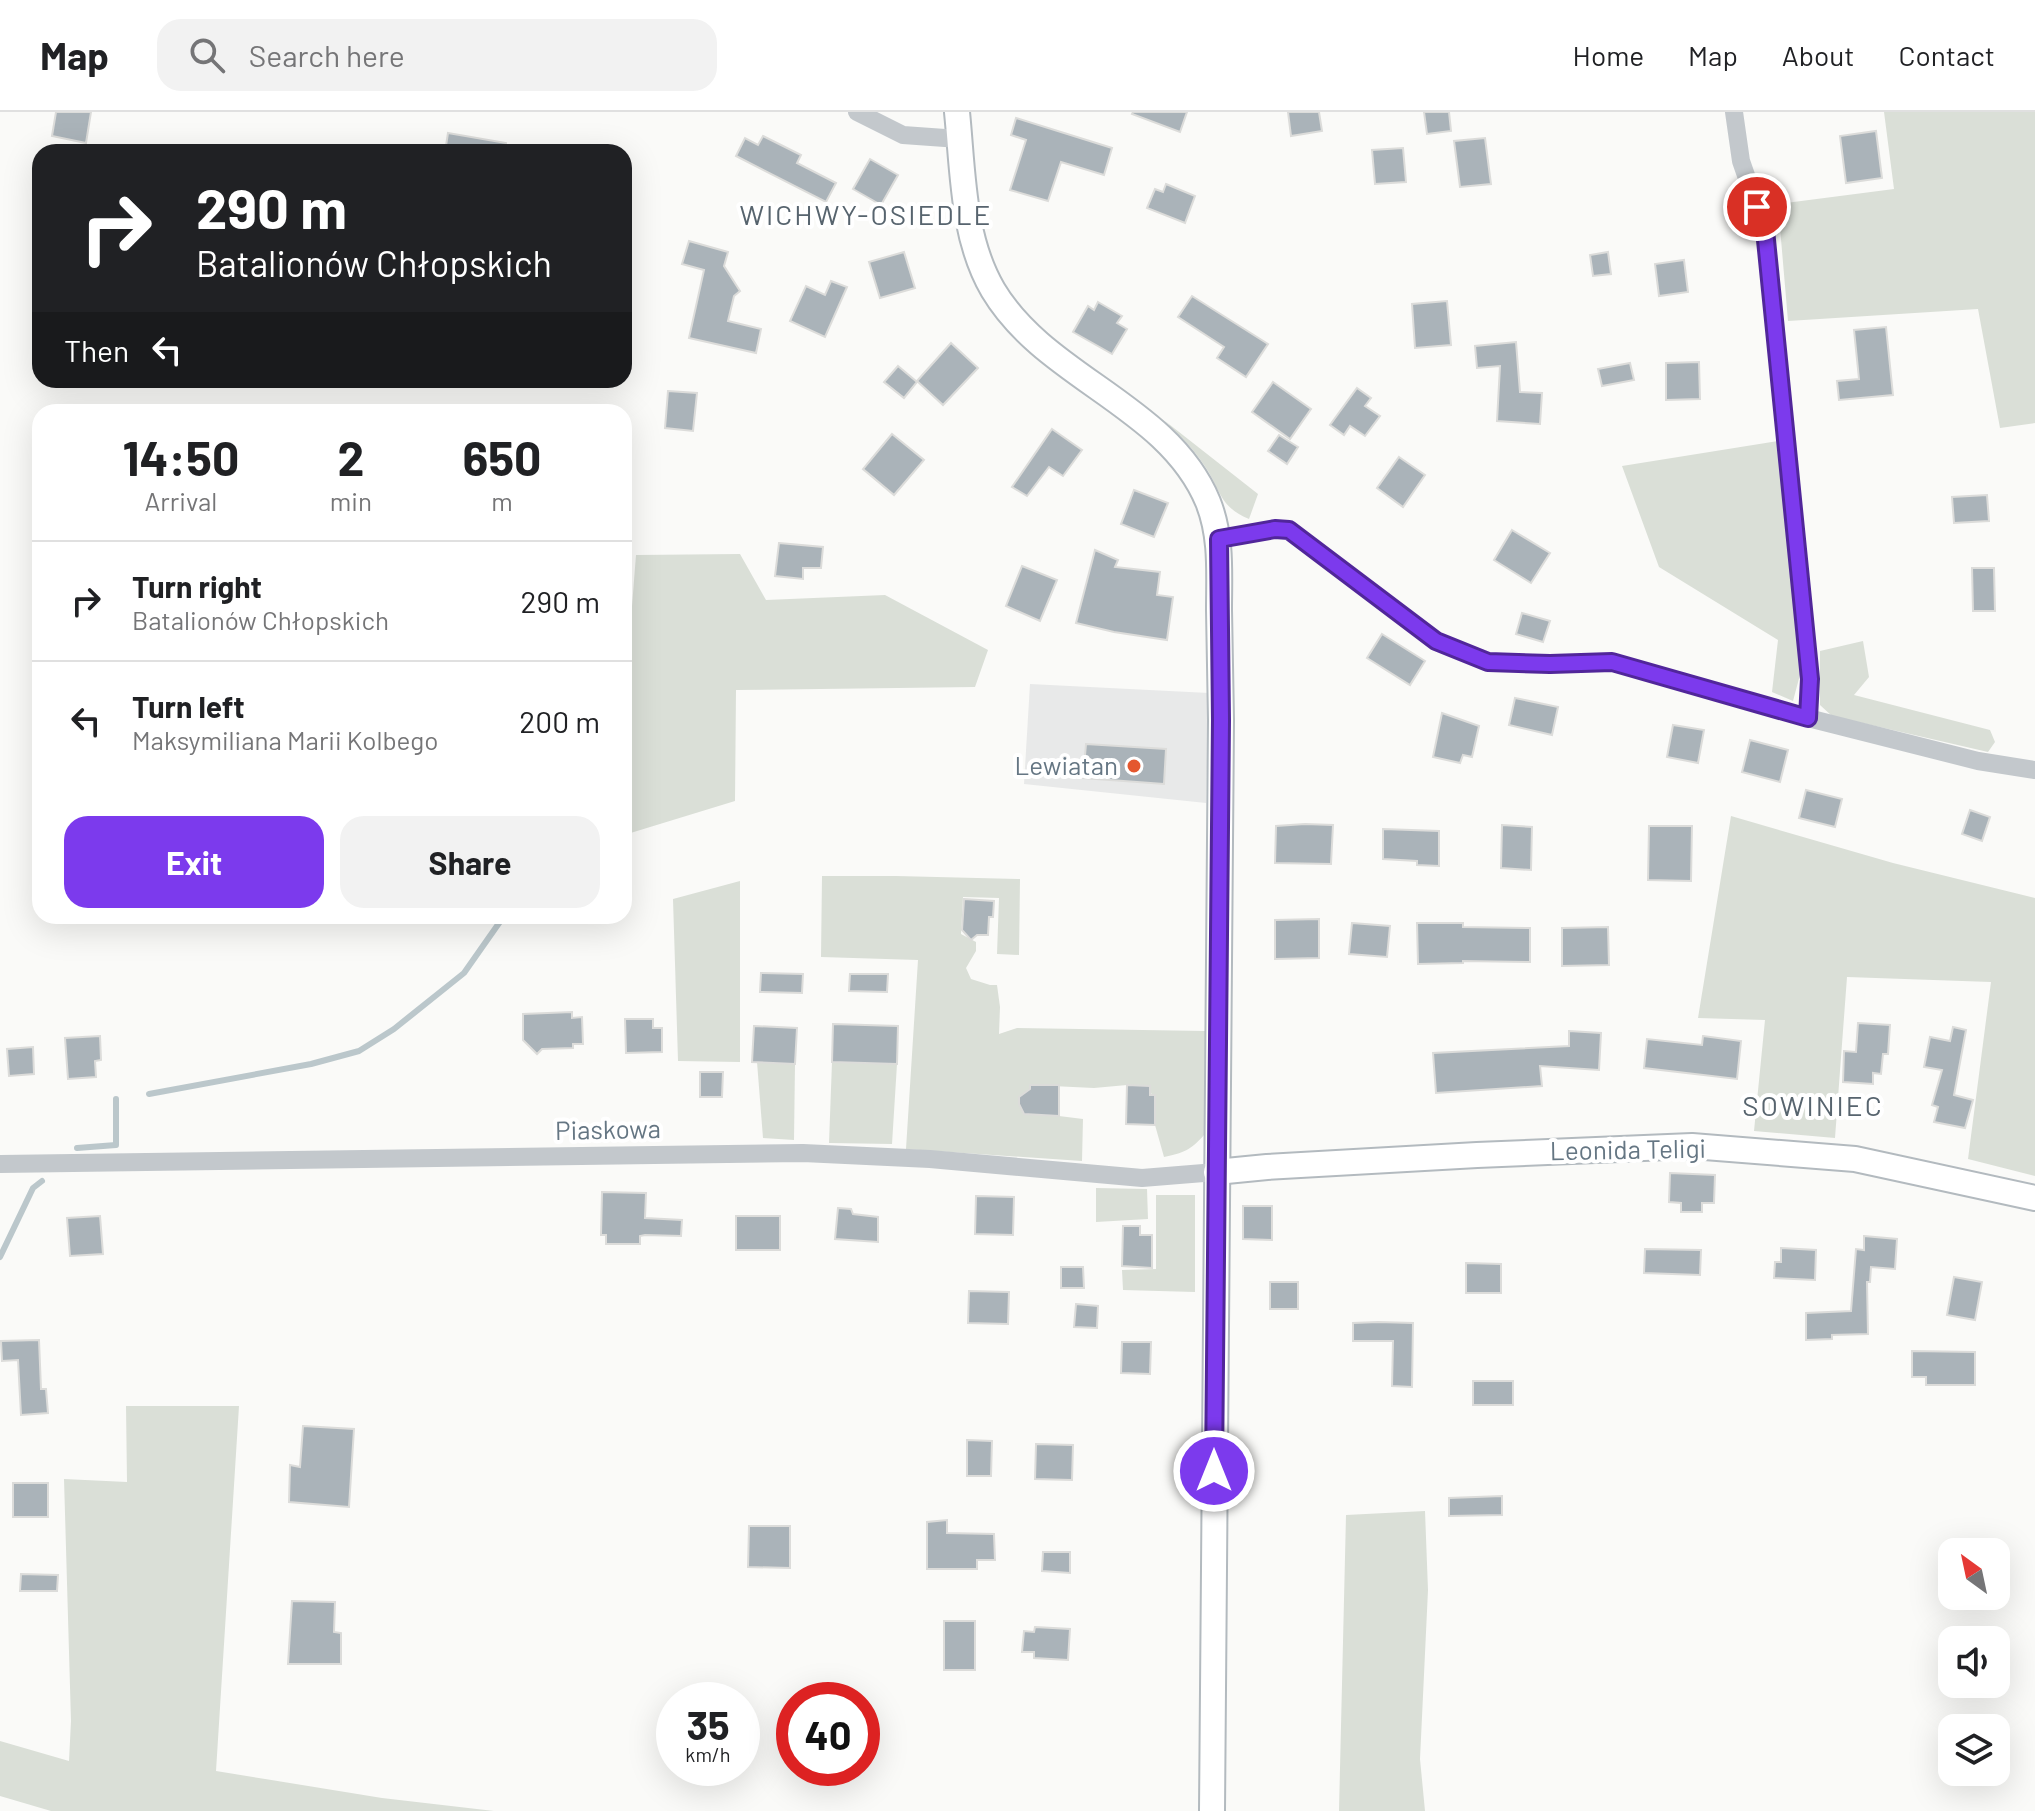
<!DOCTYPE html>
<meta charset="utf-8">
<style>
:root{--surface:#fff;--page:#f2f2f2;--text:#202124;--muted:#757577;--line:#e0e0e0;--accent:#7c3aed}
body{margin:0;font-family:Barlow,sans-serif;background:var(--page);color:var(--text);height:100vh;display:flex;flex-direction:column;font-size:30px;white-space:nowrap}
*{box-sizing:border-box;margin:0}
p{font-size:26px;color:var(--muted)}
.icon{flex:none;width:44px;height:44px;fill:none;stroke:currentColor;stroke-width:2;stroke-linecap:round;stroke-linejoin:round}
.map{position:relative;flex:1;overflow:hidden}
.side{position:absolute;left:32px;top:292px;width:600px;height:520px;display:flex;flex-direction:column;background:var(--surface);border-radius:24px;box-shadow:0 8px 32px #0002}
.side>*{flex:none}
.hud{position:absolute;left:32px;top:32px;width:600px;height:244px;border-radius:24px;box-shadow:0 8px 32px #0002;background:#202124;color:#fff;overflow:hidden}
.needle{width:52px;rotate:327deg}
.tools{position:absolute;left:1938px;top:1426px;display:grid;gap:16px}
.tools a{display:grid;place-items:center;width:72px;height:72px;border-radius:16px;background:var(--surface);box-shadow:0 8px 32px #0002;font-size:40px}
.speed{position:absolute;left:656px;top:1570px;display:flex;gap:16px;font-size:40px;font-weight:700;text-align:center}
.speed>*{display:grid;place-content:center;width:104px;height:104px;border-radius:50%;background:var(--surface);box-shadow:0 8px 32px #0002;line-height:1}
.speed small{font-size:20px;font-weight:400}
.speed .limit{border:12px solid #d22;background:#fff;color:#111}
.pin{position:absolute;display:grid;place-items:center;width:68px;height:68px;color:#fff;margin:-34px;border:4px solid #fff;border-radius:50%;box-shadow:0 2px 8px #0007}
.me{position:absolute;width:88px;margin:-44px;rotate:0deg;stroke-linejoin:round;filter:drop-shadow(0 0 6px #0008)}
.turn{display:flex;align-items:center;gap:28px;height:168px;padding:0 32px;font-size:36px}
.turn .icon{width:104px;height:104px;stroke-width:2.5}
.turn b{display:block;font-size:56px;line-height:68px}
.then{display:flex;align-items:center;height:76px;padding:0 32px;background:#0003;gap:16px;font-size:30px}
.eta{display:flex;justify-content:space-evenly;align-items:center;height:136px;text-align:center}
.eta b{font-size:48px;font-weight:700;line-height:56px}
.primary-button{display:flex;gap:16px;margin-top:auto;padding:16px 32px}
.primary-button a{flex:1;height:92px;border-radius:24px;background:var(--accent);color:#fff;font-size:32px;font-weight:700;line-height:92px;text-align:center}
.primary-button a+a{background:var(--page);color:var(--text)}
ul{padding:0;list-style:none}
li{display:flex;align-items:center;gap:24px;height:120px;padding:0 32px;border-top:2px solid var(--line)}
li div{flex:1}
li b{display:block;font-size:30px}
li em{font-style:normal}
header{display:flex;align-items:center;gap:48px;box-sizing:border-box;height:112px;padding:0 40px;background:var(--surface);border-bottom:2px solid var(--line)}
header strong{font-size:38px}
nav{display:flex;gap:44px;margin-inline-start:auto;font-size:28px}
.search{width:560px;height:72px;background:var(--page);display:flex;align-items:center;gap:20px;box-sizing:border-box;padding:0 28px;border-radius:24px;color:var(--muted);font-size:30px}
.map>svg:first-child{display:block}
</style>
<header>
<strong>Map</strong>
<div class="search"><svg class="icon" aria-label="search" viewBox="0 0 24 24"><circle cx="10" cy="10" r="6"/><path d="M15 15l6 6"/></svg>Search here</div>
<nav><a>Home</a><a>Map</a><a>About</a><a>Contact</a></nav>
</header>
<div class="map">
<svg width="2035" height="1699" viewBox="0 0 2035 1699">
<rect width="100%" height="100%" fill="#fafaf8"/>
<path fill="#e8e9e9" d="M 1030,572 L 1209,581 L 1206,691 L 1024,672 Z"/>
<g fill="#dadfd7">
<path d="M 1884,0 L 2035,0 L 2035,311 L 2000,316 L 1978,197 L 1788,209 L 1778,92 L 1894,77 Z"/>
<path d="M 1165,309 L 1258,382 L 1249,407 C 1218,394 1221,377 1204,353 C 1193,336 1179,323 1165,309 Z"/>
<path d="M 1778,329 L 1801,559 L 1793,589 L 1772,580 L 1778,528 L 1659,455 L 1622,354 Z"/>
<path d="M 740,442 L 766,488 L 885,483 L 988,538 L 975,575 L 736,578 L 735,689 L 624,723 L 624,596 L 636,443 Z"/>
<path d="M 1863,529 L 1869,565 L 1854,583 L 1990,618 L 1995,630 L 1988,640 L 1832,604 L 1820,593 L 1820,539 Z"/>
<path d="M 1731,704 L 1893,751 L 2035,786 L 2035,1064 L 1968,1047 L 1991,870 L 1847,865 L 1835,1026 L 1754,1019 L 1765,908 L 1698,906 Z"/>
<path d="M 822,764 L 896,764 L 1020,767 L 1019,843 L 997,842 L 999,786 L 963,785 L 961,822 L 976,830 L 976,839 L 966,856 L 971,867 L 990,873 L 997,873 L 1000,895 L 999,922 L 1017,916 L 1205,919 L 1204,1023 C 1191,1038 1183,1041 1164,1045 L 1155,1013 L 1155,983 L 1127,973 L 1094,976 L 1031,973 L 1030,981 L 1023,982 L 1019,985 L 1019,992 L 1059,1004 L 1083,1007 L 1082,1049 L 906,1037 L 918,848 L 821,845 Z"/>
<path d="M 740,769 L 740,950 L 678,949 L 673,787 Z"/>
<path d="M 757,950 L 795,952 L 794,1028 L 763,1026 Z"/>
<path d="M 832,950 L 897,952 L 892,1032 L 829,1031 Z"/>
<path d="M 1096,1076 L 1147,1077 L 1148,1107 L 1096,1110 Z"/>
<path d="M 1156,1083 L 1195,1083 L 1195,1180 L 1123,1178 L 1122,1158 L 1156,1157 Z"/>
<path d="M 126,1294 L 239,1294 L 216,1659 L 382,1686 L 494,1699 L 51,1699 L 0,1684 L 0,1629 L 69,1649 L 71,1609 L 64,1367 L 127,1370 Z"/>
<path d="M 1425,1399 L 1428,1478 L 1420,1647 L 1425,1699 L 1339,1699 L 1346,1403 Z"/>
</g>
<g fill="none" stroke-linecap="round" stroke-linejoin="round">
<g stroke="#bbc7cb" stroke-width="6">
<path d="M 149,982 L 311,952 L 359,939 L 394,917 L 464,861 L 504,804"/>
<path d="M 77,1036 L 116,1033 L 116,987"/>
<path d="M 0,1145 L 33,1076 L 42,1069"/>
</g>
</g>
<g fill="#aab3b9" stroke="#dcdcda" stroke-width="2">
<path d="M 56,0 L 91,0 L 86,31 L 52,24 Z"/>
<path d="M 1133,0 L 1187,0 L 1180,20 L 1132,2 Z"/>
<path d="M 1288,0 L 1319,0 L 1322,19 L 1291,24 Z"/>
<path d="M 1424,0 L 1449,0 L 1451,19 L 1427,22 Z"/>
<path d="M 1016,6 L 1112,36 L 1104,63 L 1061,50 L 1048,89 L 1010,78 L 1026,28 L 1011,23 Z"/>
<path d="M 1876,19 L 1882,66 L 1846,71 L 1840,24 Z"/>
<path d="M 448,21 L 506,31 L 505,40 L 445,40 Z"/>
<path d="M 763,24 L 801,43 L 797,51 L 836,71 L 826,90 L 736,44 L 745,26 L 758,33 Z"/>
<path d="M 1485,26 L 1491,72 L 1460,75 L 1454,29 Z"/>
<path d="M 1403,36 L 1406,70 L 1375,72 L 1372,38 Z"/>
<path d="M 870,47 L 898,63 L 881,93 L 853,77 Z"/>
<path d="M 1166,72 L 1195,84 L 1185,111 L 1147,96 L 1155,77 L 1163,80 Z"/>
<path d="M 689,129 L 728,140 L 724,154 L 740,179 L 734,184 L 728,209 L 761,217 L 756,241 L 689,226 L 704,158 L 682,152 Z"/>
<path d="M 904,140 L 915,176 L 880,186 L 869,150 Z"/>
<path d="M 1608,140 L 1611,162 L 1593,164 L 1590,143 Z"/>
<path d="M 1684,148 L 1688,180 L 1659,184 L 1655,152 Z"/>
<path d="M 831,169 L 847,175 L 825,225 L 790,209 L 806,174 L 825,183 Z"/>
<path d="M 1192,184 L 1268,232 L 1246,265 L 1217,246 L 1224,235 L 1178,205 Z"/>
<path d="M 1447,189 L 1451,233 L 1415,236 L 1412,192 Z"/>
<path d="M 1098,190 L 1122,204 L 1117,211 L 1127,217 L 1112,242 L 1073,220 L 1088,194 L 1094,198 Z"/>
<path d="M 1886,215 L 1893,283 L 1839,288 L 1837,269 L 1859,267 L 1854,218 Z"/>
<path d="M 1516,230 L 1520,280 L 1542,281 L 1540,312 L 1497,309 L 1500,254 L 1477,256 L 1475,234 Z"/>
<path d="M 951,231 L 978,256 L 943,293 L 917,269 Z"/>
<path d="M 1699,250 L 1700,287 L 1666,288 L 1666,251 Z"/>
<path d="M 1630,251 L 1634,268 L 1602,274 L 1598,257 Z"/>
<path d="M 898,254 L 917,270 L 904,286 L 884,270 Z"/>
<path d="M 1273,270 L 1311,297 L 1290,327 L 1252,300 Z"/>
<path d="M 1357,276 L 1371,286 L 1365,294 L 1380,304 L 1365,324 L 1350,314 L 1344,323 L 1330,313 Z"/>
<path d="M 668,279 L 697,281 L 693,319 L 665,316 Z"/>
<path d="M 1052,317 L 1082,338 L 1063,364 L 1049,355 L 1027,384 L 1012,375 Z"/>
<path d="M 892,322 L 924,348 L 894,383 L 863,357 Z"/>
<path d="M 1279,323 L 1298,335 L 1287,352 L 1268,339 Z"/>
<path d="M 1399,345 L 1425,363 L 1403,395 L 1377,376 Z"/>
<path d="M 1134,378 L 1168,391 L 1154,425 L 1121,412 Z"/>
<path d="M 1987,383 L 1989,409 L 1954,411 L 1952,385 Z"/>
<path d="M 1512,418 L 1550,441 L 1531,471 L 1494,448 Z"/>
<path d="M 779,431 L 823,435 L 821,456 L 803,456 L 803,467 L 775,464 Z"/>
<path d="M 1095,438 L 1118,448 L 1115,455 L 1160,460 L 1157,483 L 1173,485 L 1167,528 L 1114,520 L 1076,511 Z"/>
<path d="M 1022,454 L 1057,468 L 1040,509 L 1006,494 Z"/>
<path d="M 1972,456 L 1994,456 L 1995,499 L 1973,499 Z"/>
<path d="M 1522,501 L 1550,509 L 1543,530 L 1516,522 Z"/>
<path d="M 1382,522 L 1425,549 L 1410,573 L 1367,546 Z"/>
<path d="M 1515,586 L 1558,595 L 1552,623 L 1509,613 Z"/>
<path d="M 1442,601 L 1479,614 L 1472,645 L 1463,643 L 1460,651 L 1433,645 Z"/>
<path d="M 1673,613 L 1704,618 L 1698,651 L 1667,645 Z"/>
<path d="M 1750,628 L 1788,638 L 1780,670 L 1742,660 Z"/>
<path d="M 1086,632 L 1166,637 L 1164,672 L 1083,666 Z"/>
<path d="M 1806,678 L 1842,687 L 1835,715 L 1799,706 Z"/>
<path d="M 1970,698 L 1990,705 L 1982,729 L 1962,722 Z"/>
<path d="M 1305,712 L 1333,713 L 1331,752 L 1275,751 L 1276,714 Z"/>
<path d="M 1502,713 L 1532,715 L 1531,758 L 1501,756 Z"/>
<path d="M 1649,714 L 1692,714 L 1691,769 L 1648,768 Z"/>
<path d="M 1383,717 L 1439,719 L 1439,754 L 1417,753 L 1417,749 L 1383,747 Z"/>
<path d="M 964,787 L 994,789 L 993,805 L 989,805 L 988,823 L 977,823 L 971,828 L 962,818 Z"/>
<path d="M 1319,807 L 1319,846 L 1275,847 L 1275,808 Z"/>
<path d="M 1352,811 L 1390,814 L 1387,845 L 1349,842 Z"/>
<path d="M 1417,811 L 1463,811 L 1463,815 L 1530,816 L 1530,850 L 1463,849 L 1463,851 L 1418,852 Z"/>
<path d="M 1608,815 L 1609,853 L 1562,854 L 1562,816 Z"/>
<path d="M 761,861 L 803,862 L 802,881 L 760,880 Z"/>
<path d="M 850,862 L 888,862 L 887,880 L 849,879 Z"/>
<path d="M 572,900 L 572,906 L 582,905 L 583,932 L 573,932 L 573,936 L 542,937 L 537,942 L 523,928 L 523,902 Z"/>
<path d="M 625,907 L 653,907 L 653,916 L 662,916 L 662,940 L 626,941 Z"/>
<path d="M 1858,911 L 1890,913 L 1888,942 L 1883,942 L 1881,962 L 1873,961 L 1873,972 L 1843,970 L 1844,939 L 1856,940 Z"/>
<path d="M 833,912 L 898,914 L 897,952 L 832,950 Z"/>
<path d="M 754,914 L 797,916 L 795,952 L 752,950 Z"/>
<path d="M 1953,915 L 1966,918 L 1954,983 L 1973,988 L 1965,1016 L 1934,1010 L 1938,995 L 1932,993 L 1942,958 L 1924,955 L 1930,925 L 1950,929 Z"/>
<path d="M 1569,919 L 1601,921 L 1599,958 L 1540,954 L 1542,974 L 1436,981 L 1433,941 L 1569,934 Z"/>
<path d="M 100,924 L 101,948 L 95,949 L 96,965 L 68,967 L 65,926 Z"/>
<path d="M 1703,924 L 1741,929 L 1737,967 L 1644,956 L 1647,927 L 1702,933 Z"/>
<path d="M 33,935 L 34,962 L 9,964 L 7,937 Z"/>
<path d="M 700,960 L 723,960 L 722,985 L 700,985 Z"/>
<path d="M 1030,973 L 1059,973 L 1059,1004 L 1024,1002 L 1019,992 L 1019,985 L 1030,977 Z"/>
<path d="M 1127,973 L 1150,974 L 1150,983 L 1155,983 L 1155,1013 L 1126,1012 Z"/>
<path d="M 1670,1061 L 1715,1063 L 1714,1091 L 1702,1091 L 1702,1100 L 1681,1100 L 1681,1091 L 1669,1090 Z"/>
<path d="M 602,1080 L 646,1081 L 645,1106 L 682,1108 L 681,1124 L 645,1123 L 640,1124 L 640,1132 L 606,1132 L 606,1123 L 601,1123 Z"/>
<path d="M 976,1084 L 1014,1085 L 1013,1123 L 975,1122 Z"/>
<path d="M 1243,1094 L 1272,1094 L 1272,1128 L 1243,1127 Z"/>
<path d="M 838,1096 L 851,1097 L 853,1102 L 878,1105 L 878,1130 L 835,1127 Z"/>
<path d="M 100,1104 L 103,1142 L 70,1144 L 67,1106 Z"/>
<rect x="736" y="1104" width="44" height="34"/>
<path d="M 1123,1114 L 1140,1114 L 1140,1123 L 1152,1123 L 1152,1156 L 1122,1154 Z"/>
<path d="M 1864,1124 L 1897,1127 L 1895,1157 L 1871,1155 L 1870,1170 L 1867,1170 L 1868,1222 L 1832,1223 L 1832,1227 L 1806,1228 L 1806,1201 L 1851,1199 L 1856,1137 L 1864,1138 Z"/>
<path d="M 1781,1136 L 1816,1138 L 1815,1168 L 1774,1166 L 1775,1150 L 1781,1150 Z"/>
<path d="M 1645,1137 L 1701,1138 L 1700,1163 L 1644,1161 Z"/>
<path d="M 1466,1151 L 1501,1152 L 1501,1181 L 1466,1181 Z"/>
<path d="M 1061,1155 L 1083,1155 L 1084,1176 L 1061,1176 Z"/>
<path d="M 1954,1165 L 1982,1170 L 1975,1208 L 1947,1203 Z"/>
<rect x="1270" y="1170" width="28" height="27"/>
<path d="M 969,1179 L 1009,1180 L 1008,1212 L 968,1211 Z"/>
<path d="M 1076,1192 L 1098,1194 L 1097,1216 L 1074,1215 Z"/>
<path d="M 1378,1210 L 1413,1211 L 1412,1275 L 1392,1274 L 1393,1229 L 1353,1229 L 1353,1211 Z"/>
<path d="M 39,1228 L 41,1277 L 46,1277 L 48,1301 L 21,1303 L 18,1248 L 2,1249 L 1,1229 Z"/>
<path d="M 1122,1230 L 1151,1230 L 1150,1262 L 1121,1261 Z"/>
<path d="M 1912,1239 L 1975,1240 L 1975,1273 L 1926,1273 L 1926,1265 L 1912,1265 Z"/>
<rect x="1473" y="1269" width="40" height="24"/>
<path d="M 303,1314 L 354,1317 L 349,1395 L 289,1390 L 290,1353 L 300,1355 Z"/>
<path d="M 967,1328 L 992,1329 L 991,1364 L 967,1364 Z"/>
<path d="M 1036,1332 L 1073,1333 L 1072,1368 L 1035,1367 Z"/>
<rect x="13" y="1371" width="35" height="34"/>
<path d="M 1502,1384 L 1502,1403 L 1449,1404 L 1449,1386 Z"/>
<path d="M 947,1408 L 947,1421 L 994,1422 L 995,1448 L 977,1448 L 977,1457 L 927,1457 L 927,1410 Z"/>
<path d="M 749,1414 L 790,1414 L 790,1456 L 748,1455 Z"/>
<path d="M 1043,1440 L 1070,1440 L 1070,1461 L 1042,1459 Z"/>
<path d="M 21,1462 L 58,1463 L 57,1479 L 20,1479 Z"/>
<path d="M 292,1489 L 335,1490 L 334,1520 L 341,1521 L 341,1552 L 288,1552 Z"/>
<rect x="944" y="1509" width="31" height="49"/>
<path d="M 1035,1515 L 1070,1517 L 1068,1548 L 1034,1546 L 1034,1540 L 1022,1540 L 1024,1519 L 1034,1520 Z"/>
</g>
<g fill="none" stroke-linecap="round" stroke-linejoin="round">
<g stroke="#b3babf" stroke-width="28">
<g id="secondary">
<path d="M 957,0 C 963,59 962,125 993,178 C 1046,267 1168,293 1208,390 C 1222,425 1219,461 1219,498 C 1220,535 1220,571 1221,608 L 1212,1699"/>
<path d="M 1216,1060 L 1267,1055 L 1477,1043 L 1692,1034 L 1855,1047 L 2035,1086"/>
</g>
</g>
<g stroke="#c3c8cc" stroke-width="18">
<path d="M 857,0 L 903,23 L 959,27"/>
<path d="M 1734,0 L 1741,49 L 1765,118 L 1810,567 L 1808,606"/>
<path d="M 1219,427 L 1275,417 L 1289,418 L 1436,529 L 1488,550 L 1550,552 L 1612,550 L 1808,606 L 1978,649 L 2035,658"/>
<path d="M 0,1052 L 803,1041 L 930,1047 L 1142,1066 L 1216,1060"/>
</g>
<use href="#secondary" stroke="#fff" stroke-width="24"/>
</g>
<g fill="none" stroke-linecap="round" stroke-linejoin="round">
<g stroke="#51269a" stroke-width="20">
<path id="route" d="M 1214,1359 L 1221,608 L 1219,427 L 1275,417 L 1289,418 L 1436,529 L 1488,550 L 1550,552 L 1612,550 L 1808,606 L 1810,567 L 1771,178 L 1765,118 L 1757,95"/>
</g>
<use href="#route" stroke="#7c3aed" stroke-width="14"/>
</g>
<circle fill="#e4572e" stroke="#fff" stroke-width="3" cx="1134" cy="654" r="8"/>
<g text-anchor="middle" stroke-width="8" stroke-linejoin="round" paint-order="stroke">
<g font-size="26" fill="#657683" stroke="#fff" text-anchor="end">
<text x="1118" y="663">Lewiatan</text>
</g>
<g font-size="26" fill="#657683" stroke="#fff">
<text transform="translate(608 1018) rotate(-1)" y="9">Piaskowa</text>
<text transform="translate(1628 1038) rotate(-1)" y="9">Leonida Teligi</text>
</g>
<g font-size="28" letter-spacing="2" fill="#57646e" stroke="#fff">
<text x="866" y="113">WICHWY-OSIEDLE</text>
<text x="1813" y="1004">SOWINIEC</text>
</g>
</g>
</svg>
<div class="tools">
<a><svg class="needle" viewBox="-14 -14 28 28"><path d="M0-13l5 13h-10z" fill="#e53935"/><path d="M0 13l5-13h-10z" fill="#757577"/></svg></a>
<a><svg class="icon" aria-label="sound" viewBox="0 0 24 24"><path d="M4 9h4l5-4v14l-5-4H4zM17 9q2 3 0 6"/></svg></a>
<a><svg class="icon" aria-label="layers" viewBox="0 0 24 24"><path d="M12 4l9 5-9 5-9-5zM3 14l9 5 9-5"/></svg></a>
</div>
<div class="speed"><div>35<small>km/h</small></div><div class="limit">40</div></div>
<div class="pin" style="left:1757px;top:95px;background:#d93025"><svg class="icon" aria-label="arrive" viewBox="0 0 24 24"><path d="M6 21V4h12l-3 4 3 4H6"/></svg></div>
<svg class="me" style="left:1214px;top:1359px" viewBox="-20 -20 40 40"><circle r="17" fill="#7c3aed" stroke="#fff" stroke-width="3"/><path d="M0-11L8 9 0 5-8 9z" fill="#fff"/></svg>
<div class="hud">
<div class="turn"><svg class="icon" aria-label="right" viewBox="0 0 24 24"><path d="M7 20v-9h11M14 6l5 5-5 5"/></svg><div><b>290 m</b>Batalionów Chłopskich</div></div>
<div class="then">Then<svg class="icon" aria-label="left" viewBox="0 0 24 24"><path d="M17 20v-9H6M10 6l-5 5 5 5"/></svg></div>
</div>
<section class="side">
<div class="eta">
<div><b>14:50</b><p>Arrival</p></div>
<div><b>2</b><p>min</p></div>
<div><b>650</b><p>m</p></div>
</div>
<ul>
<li><svg class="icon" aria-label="right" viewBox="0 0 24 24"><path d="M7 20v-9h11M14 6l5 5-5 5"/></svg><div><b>Turn right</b><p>Batalionów Chłopskich</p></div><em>290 m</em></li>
<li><svg class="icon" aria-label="left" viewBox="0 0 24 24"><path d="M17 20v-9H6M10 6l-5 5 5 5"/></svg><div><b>Turn left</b><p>Maksymiliana Marii Kolbego</p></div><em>200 m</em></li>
</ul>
<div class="primary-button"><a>Exit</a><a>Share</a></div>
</section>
</div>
